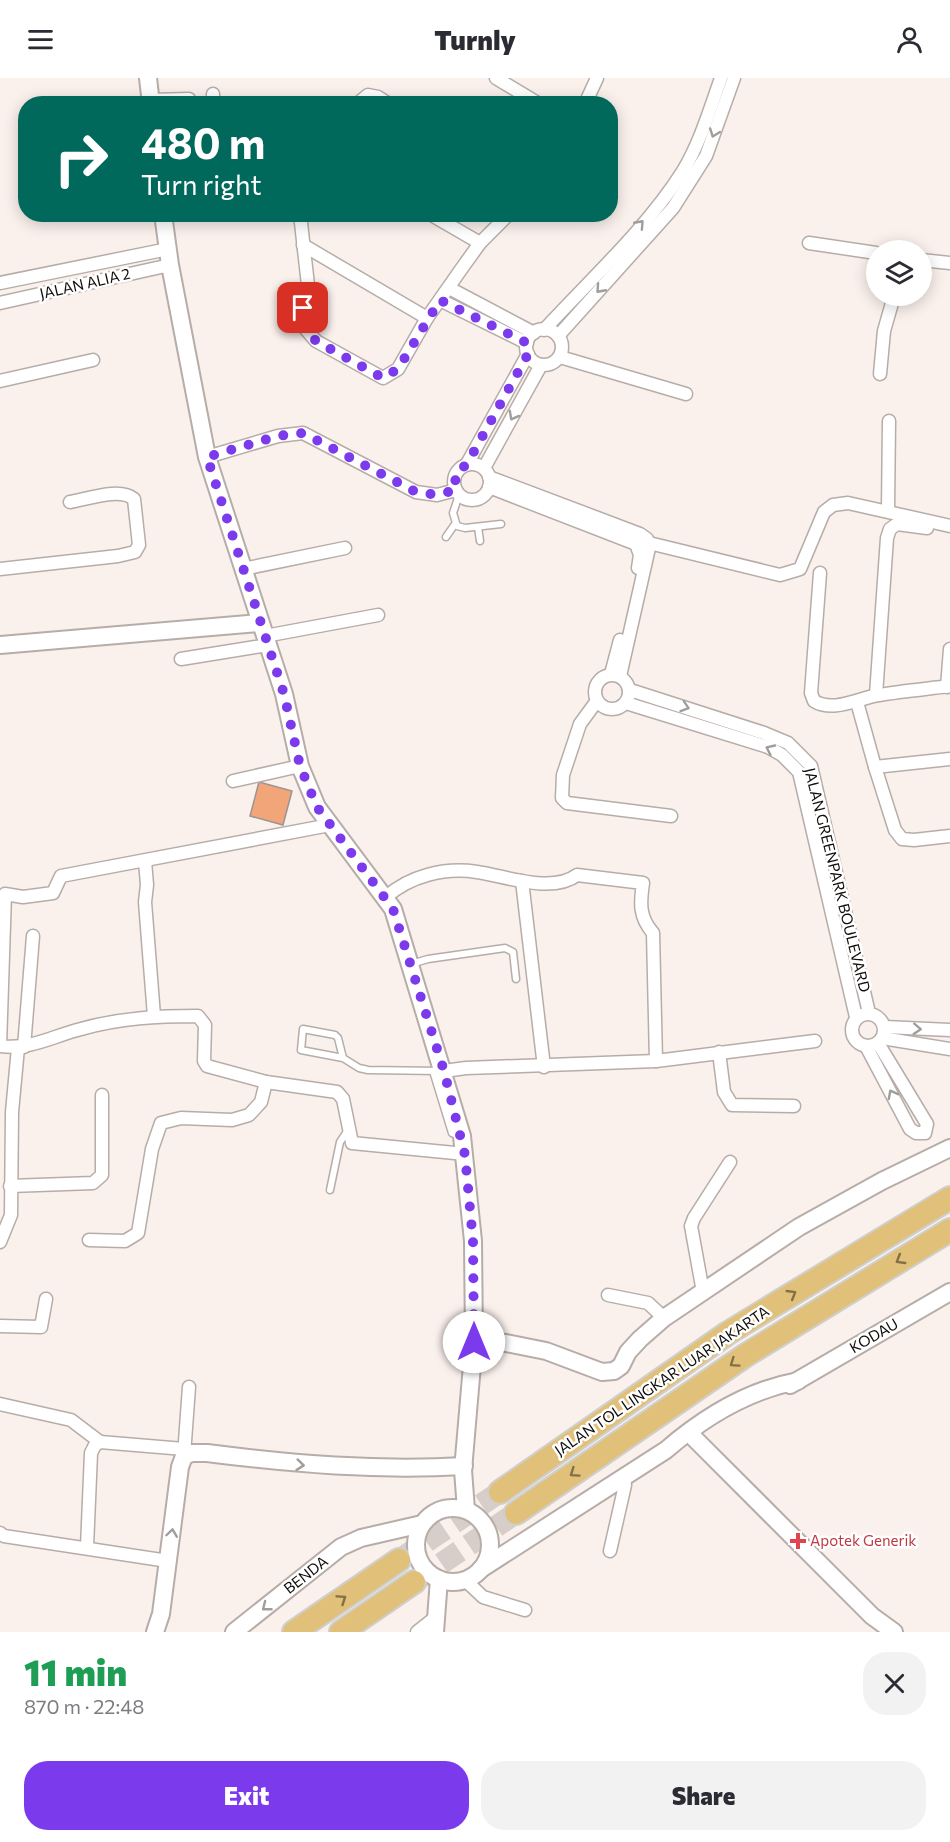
<!DOCTYPE html>
<meta charset="utf-8">
<style>
:root{--surface:#fff;--page:#f2f2f3;--text:#2b2b33;--muted:#7c7c81;--accent:#7c3aed}
body{margin:0;font-family:Commissioner,sans-serif;background:var(--page);color:var(--text);height:100vh;display:flex;flex-direction:column;font-size:22px;white-space:nowrap}
*{box-sizing:border-box;margin:0}
p{font-size:20px;color:var(--muted)}
.icon{flex:none;width:33px;height:33px;fill:none;stroke:currentColor;stroke-width:2;stroke-linecap:round;stroke-linejoin:round}
.map{position:relative;height:1554px;overflow:hidden}
.details{display:flex;flex-direction:column;background:var(--surface);flex:1}
.details>*{flex:none}
.guide{position:absolute;left:18px;top:18px;width:600px;height:126px;border-radius:24px;box-shadow:0 3px 15px #0003;background:#00695c;color:#fff;overflow:hidden}
.controls{position:absolute;left:866px;top:162px;display:grid;gap:12px}
.controls a{display:grid;place-items:center;width:66px;height:66px;border-radius:50%;background:var(--surface);box-shadow:0 3px 15px #0003;font-size:30px}
.pin{position:absolute;display:grid;place-items:center;width:51px;height:51px;color:#fff;margin:-26px;border-radius:12px;box-shadow:0 3px 9px #0006}
.me{position:absolute;width:66px;margin:-33px;rotate:0deg;stroke-linejoin:round;filter:drop-shadow(0 0 4px #0008)}
.turn{display:flex;align-items:center;gap:21px;height:126px;padding:0 24px;font-size:27px}
.turn .icon{width:78px;height:78px;stroke-width:2.5}
.turn b{display:block;font-size:42px;line-height:51px}
.round{display:grid;place-items:center;flex:none;width:63px;height:63px;border-radius:24px;background:var(--page)}
.head{display:flex;align-items:center;justify-content:space-between;height:102px;padding:0 24px}
h1{font-size:36px;font-weight:800;line-height:45px;color:#1e9e55}
.primary-button{display:flex;gap:12px;margin-top:auto;padding:12px 24px}
.primary-button a{flex:1;height:69px;border-radius:24px;background:var(--accent);color:#fff;font-size:24px;font-weight:800;line-height:69px;text-align:center}
.primary-button a+a{background:var(--page);color:var(--text)}
header{display:flex;justify-content:space-between;align-items:center;height:78px;padding:0 24px;background:var(--surface);font-size:27px;font-weight:800}
.map>svg:first-child{display:block}
</style>
<header><svg class="icon" aria-label="menu" viewBox="0 0 24 24"><path d="M4 6h16M4 12h16M4 18h16"/></svg>Turnly<svg class="icon" aria-label="person" viewBox="0 0 24 24"><circle cx="12" cy="8" r="4"/><path d="M4 21q1-7 8-7t8 7"/></svg></header>
<div class="map">
<svg width="950" height="1554" viewBox="0 0 950 1554">
<rect width="100%" height="100%" fill="#faf0ec"/>
<path fill="#f3a57a" stroke="#9c9490" stroke-width="1.5" d="M 259,704 L 292,713 L 283,747 L 250,738 Z"/>
<g fill="none" stroke-linecap="round" stroke-linejoin="round">
<g stroke="#d7ceca" stroke-width="22" stroke-dasharray="22 11" stroke-linecap="butt">
<path d="M 399,1482 L 500,1414"/>
<path d="M 414,1504 L 516,1435"/>
</g>
<g stroke="#b6ada9" stroke-width="9">
<g id="lane">
<path d="M 459,417 L 453,435 L 457,448 L 465,450 L 501,446"/>
<path d="M 478,449 L 480,463"/>
<path d="M 446,459 L 455,446"/>
<path d="M 411,886 L 428,881 L 505,870 L 513,874 L 516,901"/>
<path d="M 343,980 L 338,960 L 335,957 L 303,951 L 301,972 L 343,980 L 359,990 L 368,992 L 440,993"/>
<path d="M 433,993 L 452,1055 L 459,1058"/>
<path d="M 330,1112 L 340,1064 L 348,1052"/>
</g>
</g>
<g stroke="#b6ada9" stroke-width="15">
<g id="street">
<path d="M 496,0 L 539,26"/>
<path d="M 213,16 L 213,26"/>
<path d="M 150,22 L 189,21"/>
<path d="M 357,26 L 368,17 L 378,19 L 389,26"/>
<path d="M 585,26 L 597,0"/>
<path d="M 300,136 L 308,207 L 303,230 L 304,249 L 316,263 L 383,300 L 398,291 L 427,240 L 462,190 L 480,165 L 509,136"/>
<path d="M 430,136 L 480,165"/>
<path d="M 809,165 L 876,175"/>
<path d="M 303,167 L 427,240"/>
<path d="M 921,182 L 950,185"/>
<path d="M 0,205 L 168,171"/>
<path d="M 449,210 L 534,255"/>
<path d="M 440,222 L 527,265"/>
<path d="M 0,225 L 170,187"/>
<circle cx="544" cy="269" r="18"/>
<path d="M 544,252 C 589,203 648,149 683,93 C 700,65 710,31 721,0"/>
<path d="M 558,258 L 673,130 L 706,78 L 734,0"/>
<path d="M 560,279 L 686,316"/>
<path d="M 880,296 L 884,253 L 894,218"/>
<path d="M 0,303 L 93,282"/>
<path d="M 207,379 L 278,358 L 303,355 L 416,414 L 437,417 L 456,412"/>
<path d="M 467,386 L 528,276"/>
<circle cx="472" cy="404" r="18"/>
<path d="M 484,390 L 541,287"/>
<path d="M 489,399 L 640,456 L 647,461 L 649,470 L 620,598"/>
<path d="M 489,409 L 636,466 L 640,477 L 638,490"/>
<path d="M 888,433 L 889,343"/>
<path d="M 649,465 L 780,497 L 800,491 L 824,434 L 833,427 L 848,425 L 950,448"/>
<path d="M 0,491 L 118,478 L 135,474 L 139,467 L 134,421 C 120,409 88,421 70,424"/>
<path d="M 243,491 L 345,470"/>
<path d="M 820,495 L 811,615 L 814,623 C 834,635 858,620 879,617 C 902,613 926,611 950,608"/>
<path d="M 265,558 L 378,537"/>
<path d="M 181,581 L 268,567"/>
<path d="M 611,596 L 620,562"/>
<circle cx="612" cy="614" r="17"/>
<path d="M 947,609 L 950,571"/>
<path d="M 630,612 L 764,655 L 788,665 L 811,688 L 869,935"/>
<path d="M 876,617 L 887,460 L 890,451 L 897,446 L 927,450"/>
<path d="M 596,624 L 580,646 L 563,697 L 562,720 L 567,725 L 671,738"/>
<path d="M 857,624 L 875,689 L 950,681"/>
<path d="M 626,625 L 768,669 L 782,677 L 799,694 L 856,939"/>
<path d="M 875,689 L 895,752 L 902,761 L 914,762 L 950,758"/>
<path d="M 233,703 L 300,688"/>
<path d="M 330,747 L 61,798 L 53,815 L 23,819 L 5,816 L 0,968 C 31,972 53,958 81,951 C 120,940 158,938 198,938 L 205,947 L 204,983 L 207,988 L 266,1004 L 337,1014 L 343,1021 L 352,1065 L 465,1076"/>
<path d="M 145,783 L 147,807 L 145,824 L 154,938"/>
<path d="M 522,803 L 544,989"/>
<path d="M 386,819 C 410,798 444,789 477,794 C 505,798 552,816 577,797 L 643,805 C 640,825 639,839 653,855 L 656,983"/>
<circle cx="868" cy="952" r="16"/>
<path d="M 885,949 L 950,952"/>
<path d="M 882,960 L 950,971"/>
<path d="M 866,968 L 910,1051 L 916,1055 L 925,1055 L 927,1046 L 878,965"/>
<path d="M 24,969 L 33,858"/>
<path d="M 719,974 L 724,1014 L 732,1027 L 794,1028"/>
<path d="M 444,993 L 466,990 L 656,983 L 815,963"/>
<path d="M 10,1108 L 93,1105 L 102,1097 L 102,1017"/>
<path d="M 89,1162 L 125,1163 L 138,1155 L 152,1071 L 161,1045 L 181,1040 L 232,1042 L 249,1037 L 261,1024 L 266,1004"/>
<path d="M 0,1164 L 11,1137 L 12,1034 L 18,970"/>
<path d="M 703,1214 L 691,1148 L 694,1140 L 730,1084"/>
<path d="M 608,1217 L 648,1225 L 664,1240"/>
<path d="M 0,1248 L 41,1249 L 46,1221"/>
<path d="M 0,1326 L 71,1342 L 100,1364"/>
<path d="M 184,1377 L 189,1309"/>
<path d="M 0,1455 L 4,1458 L 168,1483"/>
<path d="M 87,1469 L 91,1375 L 95,1367 L 100,1364 L 184,1371"/>
<path d="M 610,1473 L 625,1407 L 623,1399"/>
<path d="M 465,1502 L 483,1519 L 525,1532"/>
<path d="M 417,1554 L 436,1539"/>
</g>
</g>
<g stroke="#b6ada9" stroke-width="20">
<g id="secondary">
<path d="M 148,0 L 151,26"/>
<path d="M 163,136 L 170,187 L 207,379 L 284,616 L 300,688 L 317,729 L 393,831 L 462,1058 L 473,1163 L 474,1264 L 463,1392 L 466,1432"/>
<path d="M 0,567 L 260,545"/>
<path d="M 474,1264 L 506,1265 L 546,1273 L 602,1294 L 614,1293 L 621,1288 L 628,1274 L 640,1261 L 664,1240 L 799,1149 L 882,1103 L 950,1070"/>
<path d="M 790,1307 L 950,1214"/>
<path d="M 694,1360 L 872,1538 L 894,1554"/>
<circle cx="453" cy="1467" r="37"/>
<path d="M 481,1491 L 666,1372 C 703,1340 749,1312 798,1303"/>
<path d="M 155,1554 L 161,1536 L 180,1389 L 184,1378 L 192,1375 L 207,1375 C 293,1386 377,1393 464,1388"/>
<path d="M 234,1554 L 341,1469 L 361,1460 L 422,1446"/>
<path d="M 435,1554 L 439,1501"/>
</g>
</g>
<g stroke="#cfcfce" stroke-width="26">
<g id="highway">
<path d="M 500,1414 L 728,1255 L 950,1120"/>
<path d="M 516,1435 L 746,1277 L 950,1152"/>
<path d="M 294,1554 L 399,1482"/>
<path d="M 341,1554 L 414,1504"/>
</g>
</g>
<use href="#lane" stroke="#fff" stroke-width="6"/>
<use href="#street" stroke="#fff" stroke-width="12"/>
<use href="#secondary" stroke="#fff" stroke-width="16"/>
<use href="#highway" stroke="#e1c179" stroke-width="22"/>
</g>
<defs><path id="oneway-chevron" d="M-2-3.5L2.5 0L-2 3.5" fill="none" stroke-width="1.6" stroke-linecap="round" stroke-linejoin="round" transform="scale(1.5)"/></defs>
<g stroke="#9f9e9d">
<use href="#oneway-chevron" transform="translate(714 55) rotate(110)"/>
<use href="#oneway-chevron" transform="translate(640 146) rotate(-48)"/>
<use href="#oneway-chevron" transform="translate(600 211) rotate(132)"/>
<use href="#oneway-chevron" transform="translate(513 338) rotate(119)"/>
<use href="#oneway-chevron" transform="translate(685 629) rotate(18)"/>
<use href="#oneway-chevron" transform="translate(770 671) rotate(-155)"/>
<use href="#oneway-chevron" transform="translate(917 951) rotate(3)"/>
<use href="#oneway-chevron" transform="translate(892 1016) rotate(-118)"/>
<use href="#oneway-chevron" transform="translate(300 1387) rotate(6)"/>
<use href="#oneway-chevron" transform="translate(172 1455) rotate(-82)"/>
<use href="#oneway-chevron" transform="translate(266 1529) rotate(142)"/>
</g>
<g stroke="#837048">
<use href="#oneway-chevron" transform="translate(900 1182) rotate(149)"/>
<use href="#oneway-chevron" transform="translate(792 1216) rotate(-31)"/>
<use href="#oneway-chevron" transform="translate(734 1285) rotate(145)"/>
<use href="#oneway-chevron" transform="translate(574 1395) rotate(145)"/>
<use href="#oneway-chevron" transform="translate(342 1521) rotate(-34)"/>
</g>
<g fill="none" stroke-linecap="round" stroke-linejoin="round">
<path stroke="#7c3aed" stroke-width="10" stroke-dasharray="0 18" d="M 303,230 L 304,249 L 316,263 L 383,300 L 398,291 L 440,222 L 527,265 L 528,276 L 467,386 L 455,396 L 456,412 L 437,417 L 416,414 L 303,355 L 278,358 L 207,379 L 284,616 L 300,688 L 317,729 L 393,831 L 444,993 L 465,1077 L 473,1163 L 474,1264"/>
</g>
<path fill="#e0444e" stroke="#fff" stroke-width="2" d="M795 1454h6v6h6v6h-6v6h-6v-6h-6v-6h6z"/>
<g text-anchor="middle" stroke-width="5" stroke-linejoin="round" paint-order="stroke">
<g font-size="15" fill="#100d0b" stroke="#fff">
<text transform="translate(85 206) rotate(-13)" y="5">JALAN ALIA 2</text>
<text transform="translate(837 802) rotate(76)" y="5">JALAN GREENPARK BOULEVARD</text>
<text transform="translate(874 1258) rotate(-30)" y="5">KODAU</text>
<text transform="translate(662 1303) rotate(-34)" y="5">JALAN TOL LINGKAR LUAR JAKARTA</text>
<text transform="translate(306 1497) rotate(-38)" y="5">BENDA</text>
</g>
<g font-size="15" fill="#be3a42" stroke="#fff" text-anchor="start">
<text x="810" y="1468">Apotek Generik</text>
</g>
</g>
</svg>
<div class="controls">
<a><svg class="icon" aria-label="layers" viewBox="0 0 24 24"><path d="M12 4l9 5-9 5-9-5zM3 14l9 5 9-5"/></svg></a>
</div>
<div class="pin" style="left:303px;top:230px;background:#d93025"><svg class="icon" aria-label="arrive" viewBox="0 0 24 24"><path d="M6 21V4h12l-3 4 3 4H6"/></svg></div>
<svg class="me" style="left:474px;top:1264px" viewBox="-20 -20 40 40"><circle r="19" fill="#fff"/><path d="M0-13L10 11 0 6-10 11z" fill="#7c3aed"/></svg>
<div class="guide">
<div class="turn"><svg class="icon" aria-label="right" viewBox="0 0 24 24"><path d="M7 20v-9h11M14 6l5 5-5 5"/></svg><div><b>480 m</b>Turn right</div></div>
</div>
</div>
<section class="details">
<div class="head"><div><h1>11 min</h1><p>870 m · 22:48</p></div><a class="round"><svg class="icon" aria-label="close" viewBox="0 0 24 24"><path d="M6 6l12 12M18 6L6 18"/></svg></a></div>
<div class="primary-button"><a>Exit</a><a>Share</a></div>
</section>
